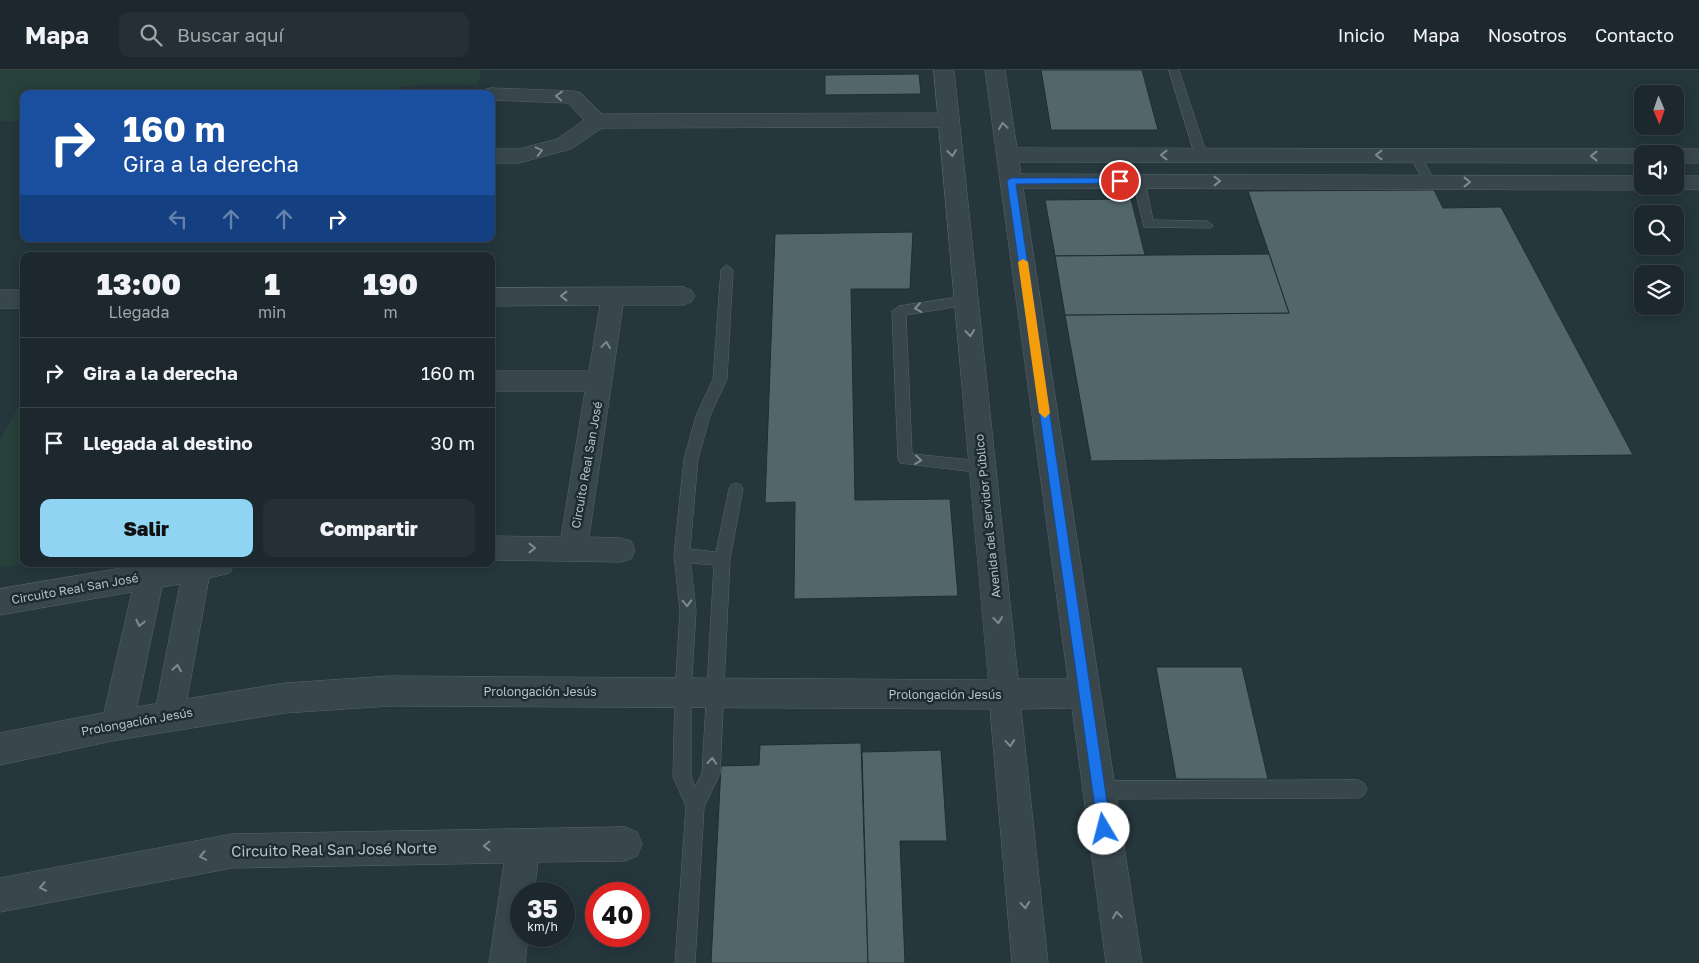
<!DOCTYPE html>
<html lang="es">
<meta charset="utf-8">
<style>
:root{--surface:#1c282e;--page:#253036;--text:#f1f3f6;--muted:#a0a6aa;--line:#3a444a;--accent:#8fd4f3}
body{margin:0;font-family:"Golos Text",sans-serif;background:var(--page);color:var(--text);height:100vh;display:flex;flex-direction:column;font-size:19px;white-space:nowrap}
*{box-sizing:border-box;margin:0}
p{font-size:16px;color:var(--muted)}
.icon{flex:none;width:28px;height:28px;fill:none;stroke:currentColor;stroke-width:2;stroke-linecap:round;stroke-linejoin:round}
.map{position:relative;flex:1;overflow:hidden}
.side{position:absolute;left:20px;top:182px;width:475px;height:315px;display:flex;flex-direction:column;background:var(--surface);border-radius:10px;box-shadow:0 2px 12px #0003,0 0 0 1px var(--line)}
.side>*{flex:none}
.banner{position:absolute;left:20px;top:20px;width:475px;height:152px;border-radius:10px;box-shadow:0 2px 12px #0003,0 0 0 1px var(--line);background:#1a4fa0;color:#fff;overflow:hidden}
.needle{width:32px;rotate:178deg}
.buttons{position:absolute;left:1634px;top:15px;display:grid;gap:10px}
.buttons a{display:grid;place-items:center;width:50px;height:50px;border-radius:10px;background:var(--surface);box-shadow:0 2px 12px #0003,0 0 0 1px var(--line);font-size:25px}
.speed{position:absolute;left:510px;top:812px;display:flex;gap:10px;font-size:25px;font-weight:700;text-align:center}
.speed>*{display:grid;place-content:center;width:65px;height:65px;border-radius:50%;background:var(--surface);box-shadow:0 2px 12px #0003,0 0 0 1px var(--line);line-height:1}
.speed small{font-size:12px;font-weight:400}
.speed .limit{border:8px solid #d22;background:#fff;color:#111}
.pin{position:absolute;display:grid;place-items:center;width:42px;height:42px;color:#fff;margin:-21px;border:2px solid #fff;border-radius:50%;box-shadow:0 1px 5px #0007}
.me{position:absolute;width:55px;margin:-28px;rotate:352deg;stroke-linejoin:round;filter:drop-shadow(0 0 4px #0008)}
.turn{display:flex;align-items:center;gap:18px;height:105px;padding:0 20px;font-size:22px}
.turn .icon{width:65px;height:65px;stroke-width:2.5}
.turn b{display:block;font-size:35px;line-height:42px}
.lanes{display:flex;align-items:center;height:48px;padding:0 20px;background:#0003;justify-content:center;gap:25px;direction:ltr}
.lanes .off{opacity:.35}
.eta{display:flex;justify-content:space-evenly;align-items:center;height:85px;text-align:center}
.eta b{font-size:30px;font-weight:800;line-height:35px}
.cta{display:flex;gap:10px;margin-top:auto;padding:10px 20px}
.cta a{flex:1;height:58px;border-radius:10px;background:var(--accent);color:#111;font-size:20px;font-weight:800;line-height:58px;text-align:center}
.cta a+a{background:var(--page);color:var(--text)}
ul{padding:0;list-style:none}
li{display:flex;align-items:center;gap:15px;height:70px;padding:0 20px;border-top:1px solid var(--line)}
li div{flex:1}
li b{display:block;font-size:19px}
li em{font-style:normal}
header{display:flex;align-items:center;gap:30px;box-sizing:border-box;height:70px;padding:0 25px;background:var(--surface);border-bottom:1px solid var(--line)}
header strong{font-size:24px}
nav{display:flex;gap:28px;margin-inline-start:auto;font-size:18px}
.search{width:350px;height:45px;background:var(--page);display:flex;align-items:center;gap:12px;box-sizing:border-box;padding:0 18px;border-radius:10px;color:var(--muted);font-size:19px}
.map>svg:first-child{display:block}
</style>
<header>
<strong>Mapa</strong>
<div class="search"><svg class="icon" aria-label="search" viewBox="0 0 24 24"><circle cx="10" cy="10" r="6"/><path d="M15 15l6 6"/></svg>Buscar aquí</div>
<nav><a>Inicio</a><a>Mapa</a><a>Nosotros</a><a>Contacto</a></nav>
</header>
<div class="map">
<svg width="1699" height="893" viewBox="0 0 1699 893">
<rect width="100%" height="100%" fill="#25363d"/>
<g fill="#28403a">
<path d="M 0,0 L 482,0 L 477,15 C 454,15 401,10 383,24 L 24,24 L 24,51 L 0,51 Z"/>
<path d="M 24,327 L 25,494 L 0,498 L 0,370 Z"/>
</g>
<g fill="#53666c" stroke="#202e34">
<path d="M 1041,0 L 1142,0 L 1158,60 L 1051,60 Z"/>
<path d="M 919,4 L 921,24 L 825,25 L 825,5 Z"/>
<path d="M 1434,120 L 1443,138 L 1501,137 L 1633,385 L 1091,391 L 1065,245 L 1289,243 L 1248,121 Z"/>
<path d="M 1131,129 L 1145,185 L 1055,186 L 1045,130 Z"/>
<path d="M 913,162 L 910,219 L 851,219 L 855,430 L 950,429 L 958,526 L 794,529 L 795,432 L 765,433 L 775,164 Z"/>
<path d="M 1269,184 L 1289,243 L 1065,245 L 1055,186 Z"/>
<path d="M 1156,597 L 1242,597 L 1268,709 L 1176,709 Z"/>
<path d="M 861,673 L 868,893 L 711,893 L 721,696 L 759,695 L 760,675 Z"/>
<path d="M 941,680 L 947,771 L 900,771 L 905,893 L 868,893 L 862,682 Z"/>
</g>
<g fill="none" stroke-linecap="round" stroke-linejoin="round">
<g stroke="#57656b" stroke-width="1">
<g id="service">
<path d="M 1169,0 L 1179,0 L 1207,85 L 1205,88 L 1201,89 L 1195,85 Z"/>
<path d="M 1416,82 L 1420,83 L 1435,112 L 1433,115 L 1429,116 L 1425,115 L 1410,86 Z"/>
<path d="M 1139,107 L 1145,111 L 1153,150 L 1207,151 L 1213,155 L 1211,158 L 1144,157 L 1133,111 Z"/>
<path d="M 727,195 L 733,200 L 727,309 L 710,346 L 698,389 L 690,479 L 716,482 L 729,419 L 731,415 L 736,413 L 741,415 L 743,419 L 730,489 L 720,704 L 704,737 L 695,893 L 675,893 L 686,736 L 673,707 L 675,623 L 680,541 L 674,485 L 684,389 L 696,346 L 713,309 L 721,200 ZM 691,493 L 714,495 L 702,703 L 695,717 L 691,706 L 691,623 L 696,541 Z"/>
<path d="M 967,226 L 973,231 L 972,234 L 906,245 L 912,384 L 983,391 L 988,393 L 990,397 L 988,401 L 983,403 L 900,393 L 898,389 L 892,241 L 899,236 Z"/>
<path d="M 1358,710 L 1364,713 L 1367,719 L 1364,725 L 1358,728 L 1099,729 L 1093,726 L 1090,720 L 1093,714 L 1099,711 Z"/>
</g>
</g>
<g stroke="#57656b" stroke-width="1">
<g id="minor">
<path d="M 491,18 L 574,21 L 581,23 L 602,44 L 949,43 L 956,45 L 959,50 L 956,55 L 949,57 L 602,58 L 571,79 L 519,93 L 491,93 L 491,79 L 519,79 L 557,69 L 584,50 L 568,33 L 491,30 L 491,24 L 481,24 L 484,20 Z"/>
<path d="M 1008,78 L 1642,79 L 1651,84 L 1642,84 L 1642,93 L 1008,92 L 1001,90 L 997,85 L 1001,80 Z"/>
<path d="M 1675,79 L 1699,79 L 1699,93 L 1675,93 L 1675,84 L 1666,84 Z"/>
<path d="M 1011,104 L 1642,106 L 1642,116 L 1651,116 L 1642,120 L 1011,118 L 1003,116 L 1000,111 L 1003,106 Z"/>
<path d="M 1675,106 L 1699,106 L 1699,120 L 1667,118 L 1666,116 L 1675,116 Z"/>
<path d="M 683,217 L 691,220 L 695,226 L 691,232 L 683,235 L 623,235 L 589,467 L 621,468 L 631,471 L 635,480 L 631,489 L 621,492 L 491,490 L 491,466 L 561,467 L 585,321 L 491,321 L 491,301 L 589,301 L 600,235 L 491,236 L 491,218 Z"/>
<rect x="0" y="220" width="24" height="18"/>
<path d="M 145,494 L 234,494 L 230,503 L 209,508 L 184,646 L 180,657 L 169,661 L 158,657 L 154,646 L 180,514 L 162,517 L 133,655 L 128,666 L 117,670 L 106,666 L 101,655 L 132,522 L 0,545 L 0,519 Z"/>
<path d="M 625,757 L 637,762 L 642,774 L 637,786 L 625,791 L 538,792 L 534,824 L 521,824 L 521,866 L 528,866 L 525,893 L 489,893 L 504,793 L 232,798 L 0,842 L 0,808 L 232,764 Z"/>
</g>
</g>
<g stroke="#57656b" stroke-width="1">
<path id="tertiary" d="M 934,0 L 954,0 L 1018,609 L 1068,609 L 985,0 L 1005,0 L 1142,893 L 1106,893 L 1072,638 L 1021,639 L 1048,893 L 1012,893 L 990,639 L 390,636 L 285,643 L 117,670 L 0,695 L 0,663 L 117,640 L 285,613 L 390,606 L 988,610 Z"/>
</g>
<use href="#service" fill="#39474d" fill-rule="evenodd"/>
<use href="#minor" fill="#39474d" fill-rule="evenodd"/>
<use href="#tertiary" fill="#39474d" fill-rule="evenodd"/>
</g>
<defs><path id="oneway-chevron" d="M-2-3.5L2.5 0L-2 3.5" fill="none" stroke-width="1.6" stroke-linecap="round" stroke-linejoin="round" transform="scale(1.25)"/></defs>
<g stroke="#7d8b91">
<use href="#oneway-chevron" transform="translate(559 26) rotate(-176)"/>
<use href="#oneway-chevron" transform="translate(1003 56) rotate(-98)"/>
<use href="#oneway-chevron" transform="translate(539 81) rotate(-15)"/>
<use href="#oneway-chevron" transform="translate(952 83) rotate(84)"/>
<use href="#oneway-chevron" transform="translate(1164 85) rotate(-180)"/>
<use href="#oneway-chevron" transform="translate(1379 85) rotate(-180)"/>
<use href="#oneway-chevron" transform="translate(1594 86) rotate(-180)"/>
<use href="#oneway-chevron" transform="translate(1217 111)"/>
<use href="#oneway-chevron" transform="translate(1467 112)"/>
<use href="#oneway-chevron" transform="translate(564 226) rotate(180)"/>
<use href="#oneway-chevron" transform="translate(918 238) rotate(172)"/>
<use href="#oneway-chevron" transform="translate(970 263) rotate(84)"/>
<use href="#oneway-chevron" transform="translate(606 275) rotate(-82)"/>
<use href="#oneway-chevron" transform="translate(918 390) rotate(6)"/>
<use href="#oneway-chevron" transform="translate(532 478)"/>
<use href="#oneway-chevron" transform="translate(687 533) rotate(88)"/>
<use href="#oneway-chevron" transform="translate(998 550) rotate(84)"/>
<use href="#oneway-chevron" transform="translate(140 553) rotate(103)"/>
<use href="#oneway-chevron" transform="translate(177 598) rotate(-80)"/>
<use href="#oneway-chevron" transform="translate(1010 673) rotate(85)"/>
<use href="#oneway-chevron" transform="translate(712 691) rotate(-86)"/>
<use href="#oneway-chevron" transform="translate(487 776) rotate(179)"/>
<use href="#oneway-chevron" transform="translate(203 786) rotate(169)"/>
<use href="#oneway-chevron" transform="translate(43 817) rotate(169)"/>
<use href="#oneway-chevron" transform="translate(1025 835) rotate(85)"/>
<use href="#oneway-chevron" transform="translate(1117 845) rotate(-98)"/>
</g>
<path fill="#1a73e8" stroke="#114b97" d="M 1120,108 L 1125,111 L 1124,113 L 1016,114 L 1111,759 L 1109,764 L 1104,766 L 1100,764 L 1098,759 L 1007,111 L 1011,108 Z"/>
<path fill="#f59e0b" d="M 1023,189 L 1028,192 L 1050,343 L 1045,348 L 1039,343 L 1018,192 Z"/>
<g text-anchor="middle" stroke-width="5" stroke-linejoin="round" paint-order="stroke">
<g font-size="12" fill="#b5c2c8" stroke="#1e2c32">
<text transform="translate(587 395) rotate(-80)" y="4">Circuito Real San José</text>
<text transform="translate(988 446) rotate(-96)" y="4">Avenida del Servidor Público</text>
<text transform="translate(75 519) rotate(-10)" y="4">Circuito Real San José</text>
<text x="540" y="626">Prolongación Jesús</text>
<text x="945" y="629">Prolongación Jesús</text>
<text transform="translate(137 652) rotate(-10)" y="4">Prolongación Jesús</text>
</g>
<g font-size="15" fill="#b5c2c8" stroke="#1e2c32">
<text transform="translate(334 780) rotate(-1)" y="5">Circuito Real San José Norte</text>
</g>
</g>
</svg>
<div class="buttons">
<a><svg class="needle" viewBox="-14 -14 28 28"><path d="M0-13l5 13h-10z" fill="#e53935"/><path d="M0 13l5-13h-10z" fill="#a0a6aa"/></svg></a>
<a><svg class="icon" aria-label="sound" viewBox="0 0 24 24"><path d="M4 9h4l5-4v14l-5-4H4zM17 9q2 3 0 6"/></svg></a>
<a><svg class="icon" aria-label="search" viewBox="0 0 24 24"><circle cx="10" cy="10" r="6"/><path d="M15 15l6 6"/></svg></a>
<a><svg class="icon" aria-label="layers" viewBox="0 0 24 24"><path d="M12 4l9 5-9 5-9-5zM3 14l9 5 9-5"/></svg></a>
</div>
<div class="speed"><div>35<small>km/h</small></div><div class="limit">40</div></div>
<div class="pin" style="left:1120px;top:111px;background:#d93025"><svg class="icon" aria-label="arrive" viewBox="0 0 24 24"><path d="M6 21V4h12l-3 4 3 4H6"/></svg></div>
<svg class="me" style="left:1104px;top:759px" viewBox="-20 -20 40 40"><circle r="19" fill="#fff"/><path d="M0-13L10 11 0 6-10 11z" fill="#1a73e8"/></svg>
<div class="banner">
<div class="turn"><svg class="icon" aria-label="right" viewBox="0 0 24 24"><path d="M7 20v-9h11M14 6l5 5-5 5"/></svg><div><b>160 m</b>Gira a la derecha</div></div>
<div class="lanes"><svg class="icon off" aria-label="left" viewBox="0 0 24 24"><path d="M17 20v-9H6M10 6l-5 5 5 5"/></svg><svg class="icon off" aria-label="ahead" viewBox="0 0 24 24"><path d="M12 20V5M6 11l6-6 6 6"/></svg><svg class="icon off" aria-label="ahead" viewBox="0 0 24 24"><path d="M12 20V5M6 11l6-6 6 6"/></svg><svg class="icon" aria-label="right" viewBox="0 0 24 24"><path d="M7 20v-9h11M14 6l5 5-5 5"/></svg></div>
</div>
<section class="side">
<div class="eta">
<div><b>13:00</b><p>Llegada</p></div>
<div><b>1</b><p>min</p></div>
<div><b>190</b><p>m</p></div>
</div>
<ul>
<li><svg class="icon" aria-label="right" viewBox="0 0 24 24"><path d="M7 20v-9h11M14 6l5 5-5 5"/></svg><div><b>Gira a la derecha</b></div><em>160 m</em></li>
<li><svg class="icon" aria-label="arrive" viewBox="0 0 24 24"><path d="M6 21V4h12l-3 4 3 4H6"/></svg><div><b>Llegada al destino</b></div><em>30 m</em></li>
</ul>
<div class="cta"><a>Salir</a><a>Compartir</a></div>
</section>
</div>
